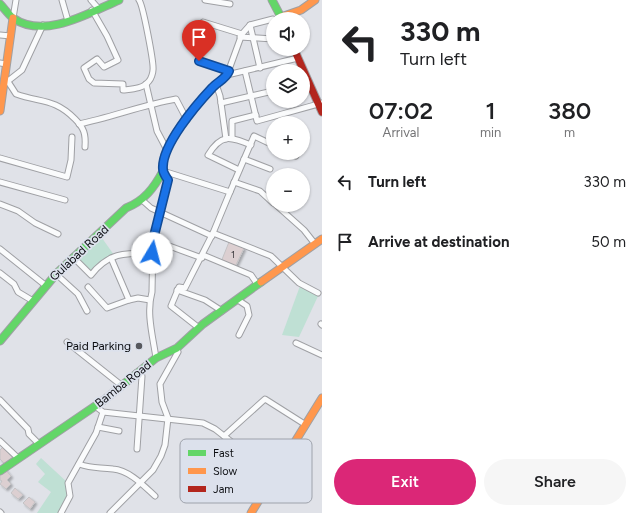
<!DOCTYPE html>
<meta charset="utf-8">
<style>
:root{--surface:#fff;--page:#f6f6f6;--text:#202124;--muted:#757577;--accent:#db2777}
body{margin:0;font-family:Figtree,sans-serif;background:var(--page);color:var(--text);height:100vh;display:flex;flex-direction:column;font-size:15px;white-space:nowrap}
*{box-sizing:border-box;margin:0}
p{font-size:13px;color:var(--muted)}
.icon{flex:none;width:22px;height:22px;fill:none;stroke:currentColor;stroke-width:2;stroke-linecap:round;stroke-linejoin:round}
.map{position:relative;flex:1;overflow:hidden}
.sheet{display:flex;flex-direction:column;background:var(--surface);width:316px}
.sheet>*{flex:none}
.guide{background:#fff;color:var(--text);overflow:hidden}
.tools{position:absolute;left:266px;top:12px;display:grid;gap:8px}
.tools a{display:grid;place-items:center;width:44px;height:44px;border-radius:50%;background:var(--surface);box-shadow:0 1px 3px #0004;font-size:20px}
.pin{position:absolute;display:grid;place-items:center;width:34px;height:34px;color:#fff;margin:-41px -17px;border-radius:50% 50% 50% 0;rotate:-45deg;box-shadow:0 0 4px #0007}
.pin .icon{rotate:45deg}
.me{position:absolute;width:44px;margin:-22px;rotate:8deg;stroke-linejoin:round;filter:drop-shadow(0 0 3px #0008)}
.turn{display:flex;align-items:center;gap:14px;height:84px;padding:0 12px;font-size:18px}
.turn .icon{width:52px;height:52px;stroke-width:2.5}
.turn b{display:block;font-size:28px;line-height:34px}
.eta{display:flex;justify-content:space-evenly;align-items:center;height:68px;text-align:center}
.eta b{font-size:24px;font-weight:600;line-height:28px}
.button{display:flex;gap:8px;margin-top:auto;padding:8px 12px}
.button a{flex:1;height:46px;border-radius:24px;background:var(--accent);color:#fff;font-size:16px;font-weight:600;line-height:46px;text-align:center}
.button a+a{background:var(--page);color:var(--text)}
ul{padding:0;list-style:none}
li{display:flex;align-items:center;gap:12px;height:60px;padding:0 12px}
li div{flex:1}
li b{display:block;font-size:15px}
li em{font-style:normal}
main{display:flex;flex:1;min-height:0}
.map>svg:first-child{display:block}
</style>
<main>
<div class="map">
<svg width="322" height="513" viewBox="0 0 322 513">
<defs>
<filter id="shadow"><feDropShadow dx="2" dy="2" stdDeviation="1" flood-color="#0004"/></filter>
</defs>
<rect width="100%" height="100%" fill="#e0e2e8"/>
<g fill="#bfe0d4">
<path d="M 102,238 L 114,255 L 88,276 L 74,260 Z"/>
<path d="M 300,286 L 319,294 L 299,337 L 282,335 Z"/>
<path d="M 41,458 L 68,483 L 70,496 L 60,513 L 37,513 L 51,492 L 38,482 L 45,474 L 36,464 Z"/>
</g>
<g fill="#dccfd1" stroke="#c4c3c5" filter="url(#shadow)">
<path d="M 229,242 L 244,248 L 235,267 L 221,262 Z"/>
<path d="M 3,447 L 14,459 L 6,465 L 0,459 L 0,450 Z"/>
<path d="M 5,469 L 11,476 L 7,480 L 11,484 L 6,489 L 0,484 L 2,481 L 0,480 L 0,474 Z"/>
<path d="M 15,488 L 23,495 L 18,499 L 11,493 Z"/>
<path d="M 29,497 L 35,502 L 30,509 L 23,503 Z"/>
</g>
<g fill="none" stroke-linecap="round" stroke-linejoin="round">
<g stroke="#9fa0a4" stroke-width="7">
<g id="street">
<path d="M 62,0 L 68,21"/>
<path d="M 91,0 L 98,8"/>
<path d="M 205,0 L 230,4"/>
<path d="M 92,10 L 107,36 L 118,60 L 104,67 L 97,59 L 84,68 L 89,79 L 94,83 L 123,84 L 123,90 C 132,89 143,89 149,81 C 151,79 153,73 153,70 C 154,63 143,5 139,0"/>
<path d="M 13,18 L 16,0"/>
<path d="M 203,22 L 242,34"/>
<path d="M 250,25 L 260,68"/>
<path d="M 0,35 L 11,36"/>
<path d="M 240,37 L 273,39"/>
<path d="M 199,61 L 229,71"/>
<path d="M 0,63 L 6,64"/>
<path d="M 245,71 L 257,121 L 322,103"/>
<path d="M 227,75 L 242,34 L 250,25 L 273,19"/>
<path d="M 5,77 L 16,94 C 41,103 54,98 75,119 C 84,128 86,134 85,147"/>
<path d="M 8,81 L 22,70 L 43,25"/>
<path d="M 146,84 L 157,131 L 167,150"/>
<path d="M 216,84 L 220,96 L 226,139"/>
<path d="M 221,103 L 273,91"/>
<path d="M 79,124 C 112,117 143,105 176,99 L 187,120"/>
<path d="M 232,138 L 232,121 L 256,115"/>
<path d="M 273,145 L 254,136 L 230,192 L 163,171 L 164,155 L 175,133 L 212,87 L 227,75 L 298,58"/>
<path d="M 290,153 L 296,156"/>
<path d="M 0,158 L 67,177 L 71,160 L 72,137"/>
<path d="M 244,159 L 270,169"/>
<path d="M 239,170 L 208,155 C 221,134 229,136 251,145"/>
<path d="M 0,182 L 65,200"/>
<path d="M 234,182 L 260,191 L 273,203"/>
<path d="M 230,192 L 213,233 L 271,256 L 299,283 L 318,293"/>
<path d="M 142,200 L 151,208 L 212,236"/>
<path d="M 0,204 L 18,211 L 35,223 L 58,234"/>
<path d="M 276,205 L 304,230 L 315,244"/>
<path d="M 153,240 L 202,258"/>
<path d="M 0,249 L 45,285"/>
<path d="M 203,255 L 251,275 L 258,285"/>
<path d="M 73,257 L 91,275 C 109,252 126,253 152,253"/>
<path d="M 111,258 L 129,300 L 138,298 L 150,300"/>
<path d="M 0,273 L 14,284 L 18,292 L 33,301"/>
<path d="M 56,274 L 78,294 L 87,311"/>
<path d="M 88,287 L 107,308 L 129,300"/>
<path d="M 177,290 L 205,300 L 222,311"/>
<path d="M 238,300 L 247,306 L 249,315 L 239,335"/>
<path d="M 321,324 L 322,325"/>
<path d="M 199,328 L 171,306 L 179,287 L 185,288 L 213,233"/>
<path d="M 67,342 L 121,385"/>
<path d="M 296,343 L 322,355"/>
<path d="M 156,358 C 153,337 146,313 152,292 L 153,240 L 168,180 L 163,171"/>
<path d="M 136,373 L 142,376 L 137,449"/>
<path d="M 0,400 L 28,429 L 29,434 L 39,444"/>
<path d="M 95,406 L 103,412 L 203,423 L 215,429 L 274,475"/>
<path d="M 98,427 L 119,431"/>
<path d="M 224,436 L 265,399 L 306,425"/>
<path d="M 0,441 L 18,458"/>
<path d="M 79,464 C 93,469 99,467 113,469 C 129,470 144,486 155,496"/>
<path d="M 0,512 L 1,513"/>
<path d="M 61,513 L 70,496 L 68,483 L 96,433 L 103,412"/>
<path d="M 110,513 L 153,470 L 161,456 L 165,445 L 168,418 L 162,402 L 160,384 L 178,352 L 174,349"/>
</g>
</g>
<g stroke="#9fa0a4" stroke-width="9">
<g id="fast">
<path d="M 272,0 L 282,19"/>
<path d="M 0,4 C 4,8 8,14 13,18 C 44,40 89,13 119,0"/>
<path d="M 0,341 L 57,273 L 126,208 C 144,201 154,188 163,171"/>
<path d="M 0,471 L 104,400 L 156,358 L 177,348 L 203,324 L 261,282"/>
</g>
</g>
<g stroke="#9fa0a4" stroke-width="9">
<g id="slow">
<path d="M 281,17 L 301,10 L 315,0"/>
<path d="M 0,111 L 13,18"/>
<path d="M 261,282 L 322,239"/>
<path d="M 251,513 L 322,398"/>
</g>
</g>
<g stroke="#9fa0a4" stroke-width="9">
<path id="jam" d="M 294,49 L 322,112"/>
</g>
<use href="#street" stroke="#fafbfc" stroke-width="5"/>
<use href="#fast" stroke="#63d668" stroke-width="7"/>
<use href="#slow" stroke="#ff974d" stroke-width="7"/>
<use href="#jam" stroke="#b3261e" stroke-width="7"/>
</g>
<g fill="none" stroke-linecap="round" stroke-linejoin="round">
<g stroke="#114b97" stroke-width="10">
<path id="route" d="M 152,253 L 153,240 L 168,180 C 166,177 163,173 163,169 C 161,146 196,105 212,88 C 217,82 226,79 229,71 L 199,61"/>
</g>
<use href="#route" stroke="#1a73e8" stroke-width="7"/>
</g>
<circle fill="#56585d" stroke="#dce1ec" stroke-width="1.5" cx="139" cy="346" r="4"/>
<g text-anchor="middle" stroke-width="3.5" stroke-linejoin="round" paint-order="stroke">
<g font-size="10" fill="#413f43">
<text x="233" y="258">1</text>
</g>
<g font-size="12" fill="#0c0e12" stroke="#dce1ec">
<text transform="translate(79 253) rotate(-43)" y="4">Gulabad Road</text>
<text transform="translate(123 384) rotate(-38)" y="4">Bamba Road</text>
</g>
<g font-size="12" fill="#0c0e12" stroke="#dce1ec" text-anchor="end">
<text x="131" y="350">Paid Parking</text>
</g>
</g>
<rect x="180" y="439" width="132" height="64" rx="6" fill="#dce1ec" stroke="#9ea2ab" stroke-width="1"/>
<rect x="188" y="450" width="18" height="6" fill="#63d668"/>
<rect x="188" y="468" width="18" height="6" fill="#ff974d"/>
<rect x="188" y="486" width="18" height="6" fill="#b3261e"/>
<g font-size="11" fill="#0c0e12">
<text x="213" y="457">Fast</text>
<text x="213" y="475">Slow</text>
<text x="213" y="493">Jam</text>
</g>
</svg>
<div class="tools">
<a><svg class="icon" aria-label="sound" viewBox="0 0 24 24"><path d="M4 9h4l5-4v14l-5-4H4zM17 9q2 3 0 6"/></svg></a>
<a><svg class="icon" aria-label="layers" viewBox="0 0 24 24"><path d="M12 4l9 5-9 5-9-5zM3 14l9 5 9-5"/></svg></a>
<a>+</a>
<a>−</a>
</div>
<div class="pin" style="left:199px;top:61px;background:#d93025"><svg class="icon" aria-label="arrive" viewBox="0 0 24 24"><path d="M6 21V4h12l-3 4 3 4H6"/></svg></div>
<svg class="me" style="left:152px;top:253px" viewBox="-20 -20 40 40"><circle r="19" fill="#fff"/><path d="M0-13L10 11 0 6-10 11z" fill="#1a73e8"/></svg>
</div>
<section class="sheet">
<div class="guide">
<div class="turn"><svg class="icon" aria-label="left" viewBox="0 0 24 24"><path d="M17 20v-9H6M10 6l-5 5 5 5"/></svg><div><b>330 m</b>Turn left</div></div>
</div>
<div class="eta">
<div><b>07:02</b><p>Arrival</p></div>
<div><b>1</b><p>min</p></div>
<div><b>380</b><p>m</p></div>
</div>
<ul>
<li><svg class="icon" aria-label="left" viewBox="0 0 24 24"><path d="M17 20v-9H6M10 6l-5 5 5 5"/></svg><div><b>Turn left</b></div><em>330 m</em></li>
<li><svg class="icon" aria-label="arrive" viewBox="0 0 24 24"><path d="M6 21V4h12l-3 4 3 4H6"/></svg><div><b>Arrive at destination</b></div><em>50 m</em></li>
</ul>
<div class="button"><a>Exit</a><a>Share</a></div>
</section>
</main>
